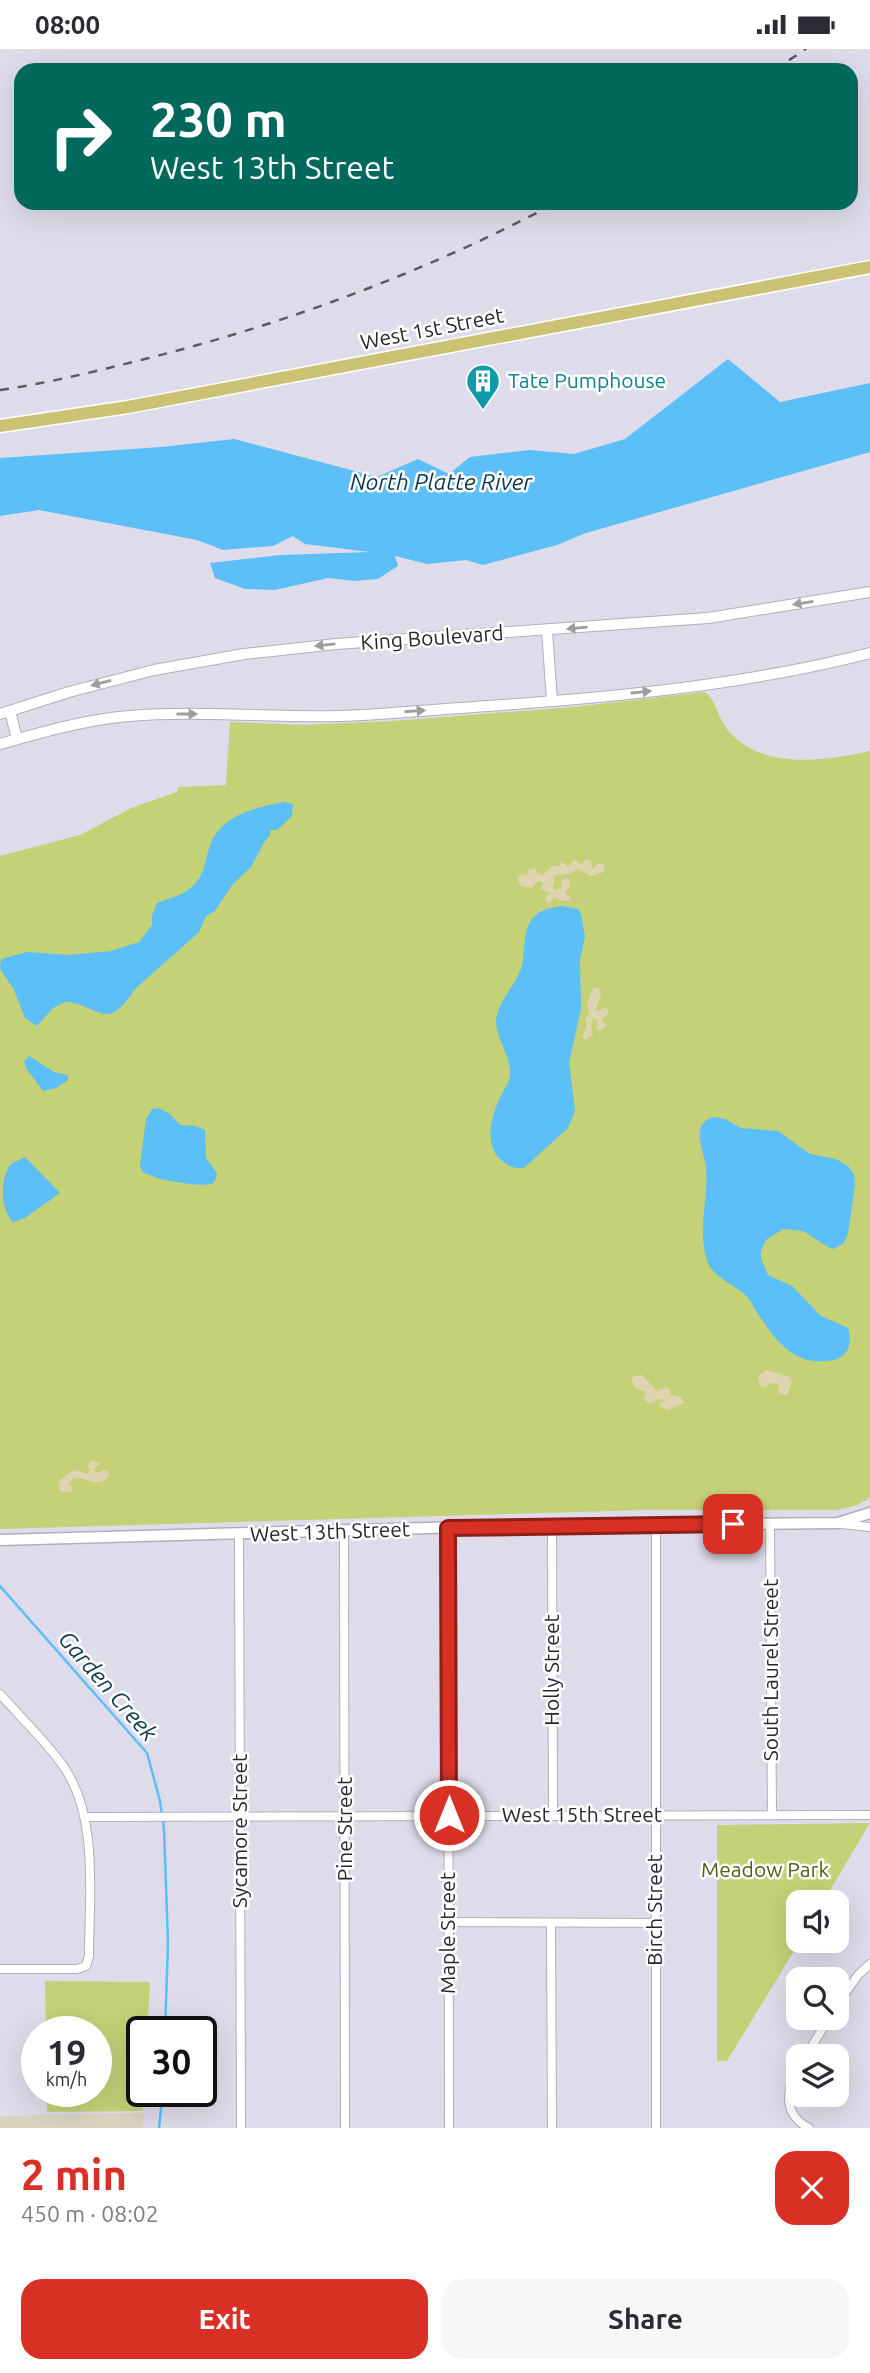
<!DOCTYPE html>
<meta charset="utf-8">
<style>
:root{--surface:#fff;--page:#f7f7f7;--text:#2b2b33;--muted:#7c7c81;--accent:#d93025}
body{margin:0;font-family:Ubuntu,sans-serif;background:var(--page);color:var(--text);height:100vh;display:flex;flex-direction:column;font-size:26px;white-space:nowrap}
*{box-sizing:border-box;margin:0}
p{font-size:23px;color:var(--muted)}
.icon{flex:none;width:38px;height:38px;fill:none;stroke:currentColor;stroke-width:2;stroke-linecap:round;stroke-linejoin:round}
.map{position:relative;height:2079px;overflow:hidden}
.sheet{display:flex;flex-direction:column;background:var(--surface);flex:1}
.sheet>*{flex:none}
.top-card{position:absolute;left:14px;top:14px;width:844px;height:147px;border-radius:21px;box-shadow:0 7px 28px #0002;background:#00695c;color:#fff;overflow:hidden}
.fabs{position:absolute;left:786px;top:1841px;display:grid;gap:14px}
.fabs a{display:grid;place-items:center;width:63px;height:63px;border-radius:14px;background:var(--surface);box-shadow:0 7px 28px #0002;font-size:35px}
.speed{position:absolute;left:21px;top:1967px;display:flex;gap:14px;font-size:35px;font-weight:700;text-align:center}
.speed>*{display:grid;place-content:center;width:91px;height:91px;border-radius:50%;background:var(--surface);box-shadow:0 7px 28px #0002;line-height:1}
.speed small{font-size:18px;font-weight:400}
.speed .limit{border:4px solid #111;border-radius:10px;background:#fff;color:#111}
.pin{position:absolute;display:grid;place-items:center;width:60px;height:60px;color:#fff;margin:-30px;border-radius:14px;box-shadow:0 4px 10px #0006}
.me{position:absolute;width:77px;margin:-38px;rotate:0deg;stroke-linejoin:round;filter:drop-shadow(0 0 5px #0008)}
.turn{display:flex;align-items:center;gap:24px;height:147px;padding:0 21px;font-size:32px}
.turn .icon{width:91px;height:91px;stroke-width:2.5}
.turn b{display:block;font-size:49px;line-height:60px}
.round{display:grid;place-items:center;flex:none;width:74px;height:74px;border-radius:21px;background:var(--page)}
.headline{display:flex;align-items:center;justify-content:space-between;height:119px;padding:0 21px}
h1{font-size:42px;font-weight:700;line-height:52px;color:var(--accent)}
.cta{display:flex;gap:14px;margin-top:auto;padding:14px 21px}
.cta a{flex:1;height:80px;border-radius:21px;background:var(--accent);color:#fff;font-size:28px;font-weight:700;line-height:80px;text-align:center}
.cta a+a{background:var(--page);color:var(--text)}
.status{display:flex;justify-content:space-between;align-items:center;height:49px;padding:0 35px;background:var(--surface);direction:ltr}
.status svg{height:19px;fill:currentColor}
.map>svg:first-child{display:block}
</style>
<div class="status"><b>08:00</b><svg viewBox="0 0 49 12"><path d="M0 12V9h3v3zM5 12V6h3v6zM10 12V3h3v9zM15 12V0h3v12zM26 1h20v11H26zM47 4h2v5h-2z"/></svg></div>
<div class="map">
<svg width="870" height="2079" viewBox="0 0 870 2079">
<rect width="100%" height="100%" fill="#dedcea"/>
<path fill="#dcd4bf" d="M 144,2064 L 143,2079 L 0,2079 L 0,2067 Z"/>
<g fill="#c4d177">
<path d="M 705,643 C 716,651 718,669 727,680 C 760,722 825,712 870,702 L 870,1449 L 857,1456 L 838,1461 L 646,1461 L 0,1480 L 0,807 L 80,786 L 131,759 L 177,743 L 178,738 L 226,736 L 230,673 L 303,676 L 392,672 L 573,658 Z"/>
<path d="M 870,1774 L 823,1853 L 798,1853 L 800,1892 L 727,2012 L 717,2012 L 717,1776 Z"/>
<path d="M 45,1932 L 150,1933 L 147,1983 L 142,1983 L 143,2062 L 47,2063 L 47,2042 L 96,2042 L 96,1983 L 46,1983 Z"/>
</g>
<g fill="#ded5b0">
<path d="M 585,810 L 591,812 L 592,820 L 599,814 L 604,815 L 604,823 L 591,827 L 578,820 L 571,825 L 554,826 L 555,831 L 552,837 L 555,841 L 562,839 L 561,831 L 565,829 L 569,830 L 570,836 L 565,845 L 571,848 L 570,852 L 562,852 L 554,848 L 550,854 L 546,853 L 545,850 L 550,844 L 540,840 L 543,833 L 537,833 L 532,839 L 521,837 L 518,833 L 518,827 L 521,825 L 527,827 L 528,821 L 535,819 L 539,825 L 543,826 L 552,817 L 559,817 L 562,812 L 568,818 L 575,811 L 582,816 Z"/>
<path d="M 594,939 L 599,939 L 601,946 L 595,961 L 598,962 L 606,958 L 609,964 L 601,971 L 606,976 L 602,981 L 597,981 L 597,970 L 593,970 L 591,977 L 593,986 L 585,991 L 582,987 L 587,977 L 585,970 L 589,965 L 587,954 Z"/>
<path d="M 767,1321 L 790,1328 L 792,1333 L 787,1346 L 780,1345 L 778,1335 L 770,1334 L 764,1339 L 760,1337 L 758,1327 Z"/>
<path d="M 642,1326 L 657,1342 L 668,1338 L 671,1346 L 681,1348 L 684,1354 L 669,1361 L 659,1357 L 661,1353 L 667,1352 L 663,1350 C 654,1349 651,1360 644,1350 L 646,1343 L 636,1339 L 631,1332 L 634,1327 Z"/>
<path d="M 92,1412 L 100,1414 L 94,1420 L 96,1424 L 105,1421 L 108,1422 L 109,1427 C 98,1440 87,1428 74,1429 L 69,1434 L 72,1438 L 72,1443 L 61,1442 L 58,1436 L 61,1430 L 74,1421 L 88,1425 L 90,1421 L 87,1417 Z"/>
</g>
<g fill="#5cbff7">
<path d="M 728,310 L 780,353 L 870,334 L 870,403 L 586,484 L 557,496 L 483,516 L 466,511 L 427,515 L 395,507 L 398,517 L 378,530 L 354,532 L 328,529 L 275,541 L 245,540 L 215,529 L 210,514 L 280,506 L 369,503 L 305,495 L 293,487 L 273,497 L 223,501 L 197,491 L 39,461 L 0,467 L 0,409 L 161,398 L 234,390 L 377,428 L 418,410 L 449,425 L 470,408 L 530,401 L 574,405 L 625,390 Z"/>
<path d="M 284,753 L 293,755 L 292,767 L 277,781 L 270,781 L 270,786 L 265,792 L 251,818 L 232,836 L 215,862 L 206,867 L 199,883 L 135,940 C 105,986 100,955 65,953 L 53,959 L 37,977 L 25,969 L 13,939 L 0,920 L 1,910 L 27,903 L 68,906 L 111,902 L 139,893 L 152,876 L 152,867 L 157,854 C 167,850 180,847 188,841 C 206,828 204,811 211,794 C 222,766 257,758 284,753 Z"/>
<path d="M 562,857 L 578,860 L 581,865 L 585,888 L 580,911 L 581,960 L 569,1014 L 575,1062 L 568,1079 L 524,1119 C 514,1120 507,1117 500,1110 C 483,1094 492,1063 502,1045 C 505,1038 510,1033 510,1025 C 511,1008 497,991 496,973 C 496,955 515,937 521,920 C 527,902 520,879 537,865 C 543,860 555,858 562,857 Z"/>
<path d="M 29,1007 L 54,1023 L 68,1026 L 68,1031 L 56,1039 L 43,1042 L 26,1019 L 24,1012 Z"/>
<path d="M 159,1059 L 170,1065 L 180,1076 L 195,1077 L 205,1081 L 206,1109 L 217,1124 L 216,1130 L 212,1135 C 197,1138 153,1131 142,1122 L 140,1116 L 146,1070 L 152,1060 Z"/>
<path d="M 714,1068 L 725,1070 L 741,1079 L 778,1082 L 810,1105 L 836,1110 L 848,1117 L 854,1125 L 855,1136 L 848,1185 L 843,1195 L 833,1200 L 828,1198 L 803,1182 L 783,1180 L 766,1191 L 761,1202 L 761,1210 L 768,1226 L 792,1237 L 821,1267 L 848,1279 C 851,1288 851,1302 841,1308 C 835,1312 823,1313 815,1312 C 787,1310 771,1284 756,1262 C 753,1256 750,1250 744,1245 C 733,1235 714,1228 708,1214 C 696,1182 709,1151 706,1118 C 704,1102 689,1074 714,1068 Z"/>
<path d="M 25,1108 L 60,1144 L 25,1169 L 13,1173 C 0,1160 0,1130 10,1116 C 15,1112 21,1111 25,1108 Z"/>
</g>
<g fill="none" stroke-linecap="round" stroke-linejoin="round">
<g stroke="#5cbff7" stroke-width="2.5">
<path d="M 0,1537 L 147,1704 L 160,1752 L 164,1780 L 168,1894 L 165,1983"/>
<path d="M 159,2079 L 163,2042"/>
</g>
<g stroke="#b0afbc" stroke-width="10">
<g id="minor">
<path d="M 770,1475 L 772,1766"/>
<path d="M 841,1475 L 870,1478"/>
<path d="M 656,1476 L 656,2079"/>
<path d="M 552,1477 L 553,1766"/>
<path d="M 448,1479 L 449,2079"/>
<path d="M 344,1482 L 345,2079"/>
<path d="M 239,1485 L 241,2079"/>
<path d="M 0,1645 C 21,1669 46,1692 64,1718 C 99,1770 89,1848 89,1907 L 86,1917 L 77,1920 L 0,1920"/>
<path d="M 85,1768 L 870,1766"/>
<path d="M 448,1873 L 655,1874"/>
<path d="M 551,1874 L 552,2079"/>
<path d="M 836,1957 L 858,1926 L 870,1915"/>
<path d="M 806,2007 L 829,1969"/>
<path d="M 798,2021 C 785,2043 784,2066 809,2079"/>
</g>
</g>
<g stroke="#b0afbc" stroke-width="12">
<g id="tertiary">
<path d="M 547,581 L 552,652"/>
<path d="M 10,662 L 17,690"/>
<path d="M 0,665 L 69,643 L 154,621 L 244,605 L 336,595 L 708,569 L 870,543"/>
<path d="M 0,695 C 43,683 84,671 129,667 C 199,661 270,669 340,667 C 390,665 439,660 488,657 C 617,648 745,636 870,604"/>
</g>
</g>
<g stroke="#b0afbc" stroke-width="13">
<path id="secondary" d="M 0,1491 L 499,1477 L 838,1474 L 870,1464"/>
</g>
<g stroke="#fff" stroke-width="15">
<path id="primary" d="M 0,377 L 128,358 L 870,218"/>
</g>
<use href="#minor" stroke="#fff" stroke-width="8"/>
<use href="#tertiary" stroke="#fff" stroke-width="10"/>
<use href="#secondary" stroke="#fff" stroke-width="10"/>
<use href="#primary" stroke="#cbc274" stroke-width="12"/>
<g stroke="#5c5b62" stroke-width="2.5" stroke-dasharray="9 9" stroke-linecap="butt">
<path d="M 774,21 L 806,0"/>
<path d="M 0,341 C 49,334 97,322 145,310 C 288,274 425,223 556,154"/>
</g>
</g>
<defs><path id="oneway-solid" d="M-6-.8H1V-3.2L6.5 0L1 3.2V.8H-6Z" transform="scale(1.75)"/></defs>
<g fill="#9e9ea0">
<use href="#oneway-solid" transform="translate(803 554) rotate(171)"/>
<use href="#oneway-solid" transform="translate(577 579) rotate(175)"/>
<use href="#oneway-solid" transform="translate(325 596) rotate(174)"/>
<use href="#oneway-solid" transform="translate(101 634) rotate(165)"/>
<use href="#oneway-solid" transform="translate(641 643) rotate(-6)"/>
<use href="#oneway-solid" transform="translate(415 662) rotate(-4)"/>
<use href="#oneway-solid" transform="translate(187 665)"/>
</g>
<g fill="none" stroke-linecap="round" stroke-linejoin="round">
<g stroke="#8d1f18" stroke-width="18">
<path id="route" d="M 449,1766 L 448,1479 L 733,1475"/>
</g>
<use href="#route" stroke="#d93025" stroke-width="12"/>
</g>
<defs>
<g id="building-pin" transform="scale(1.75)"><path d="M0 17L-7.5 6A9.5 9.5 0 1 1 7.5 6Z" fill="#0f9aa8" stroke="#fff"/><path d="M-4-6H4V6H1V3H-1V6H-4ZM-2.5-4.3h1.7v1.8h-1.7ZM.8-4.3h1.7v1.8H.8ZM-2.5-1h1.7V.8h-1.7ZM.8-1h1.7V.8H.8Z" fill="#fff"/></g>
</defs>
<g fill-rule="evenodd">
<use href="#building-pin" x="483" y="332"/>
</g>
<g text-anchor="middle" stroke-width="5" stroke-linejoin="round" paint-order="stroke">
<g font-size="21" fill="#28272c" stroke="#fff">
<text transform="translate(432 280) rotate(-11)" y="7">West 1st Street</text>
<text transform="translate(432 589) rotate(-4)" y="7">King Boulevard</text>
<text transform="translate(330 1483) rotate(-2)" y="7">West 13th Street</text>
<text transform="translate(552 1621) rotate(-90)" y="7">Holly Street</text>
<text transform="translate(771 1621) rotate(-90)" y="7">South Laurel Street</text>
<text x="582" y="1773">West 15th Street</text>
<text transform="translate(345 1780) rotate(-90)" y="7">Pine Street</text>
<text transform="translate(240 1782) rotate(-90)" y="7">Sycamore Street</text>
<text transform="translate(655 1861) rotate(-90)" y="7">Birch Street</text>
<text transform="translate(448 1884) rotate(-90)" y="7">Maple Street</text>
</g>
<g font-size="21" fill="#0d838f" stroke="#fff" text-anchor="start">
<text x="508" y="339">Tate Pumphouse</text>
</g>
<g font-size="21" fill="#545c16" stroke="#fff">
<text x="765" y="1828">Meadow Park</text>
</g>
<g font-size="23" font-style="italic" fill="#0c384e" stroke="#fff">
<text x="441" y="441">North Platte River</text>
<text transform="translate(108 1637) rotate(49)" y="8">Garden Creek</text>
</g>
</g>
</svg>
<div class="fabs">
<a><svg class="icon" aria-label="sound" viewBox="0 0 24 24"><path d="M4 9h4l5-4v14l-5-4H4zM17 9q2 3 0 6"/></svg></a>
<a><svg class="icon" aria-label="search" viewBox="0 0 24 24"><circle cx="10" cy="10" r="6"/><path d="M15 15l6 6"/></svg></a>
<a><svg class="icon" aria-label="layers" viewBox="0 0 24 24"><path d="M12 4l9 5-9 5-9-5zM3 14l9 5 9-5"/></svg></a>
</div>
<div class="speed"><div>19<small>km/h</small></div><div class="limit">30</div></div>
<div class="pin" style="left:733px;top:1475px;background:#d93025"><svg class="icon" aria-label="arrive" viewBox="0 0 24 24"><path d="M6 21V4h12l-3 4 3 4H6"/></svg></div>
<svg class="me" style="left:449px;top:1766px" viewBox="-20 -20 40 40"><circle r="17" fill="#d93025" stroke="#fff" stroke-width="3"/><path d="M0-11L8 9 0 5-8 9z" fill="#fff"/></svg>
<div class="top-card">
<div class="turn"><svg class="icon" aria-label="right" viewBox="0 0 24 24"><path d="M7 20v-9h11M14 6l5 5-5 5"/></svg><div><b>230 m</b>West 13th Street</div></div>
</div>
</div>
<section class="sheet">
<div class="headline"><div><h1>2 min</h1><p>450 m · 08:02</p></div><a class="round" style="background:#d93025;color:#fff"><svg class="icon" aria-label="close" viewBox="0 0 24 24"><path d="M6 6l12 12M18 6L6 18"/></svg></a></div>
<div class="cta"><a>Exit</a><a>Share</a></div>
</section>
